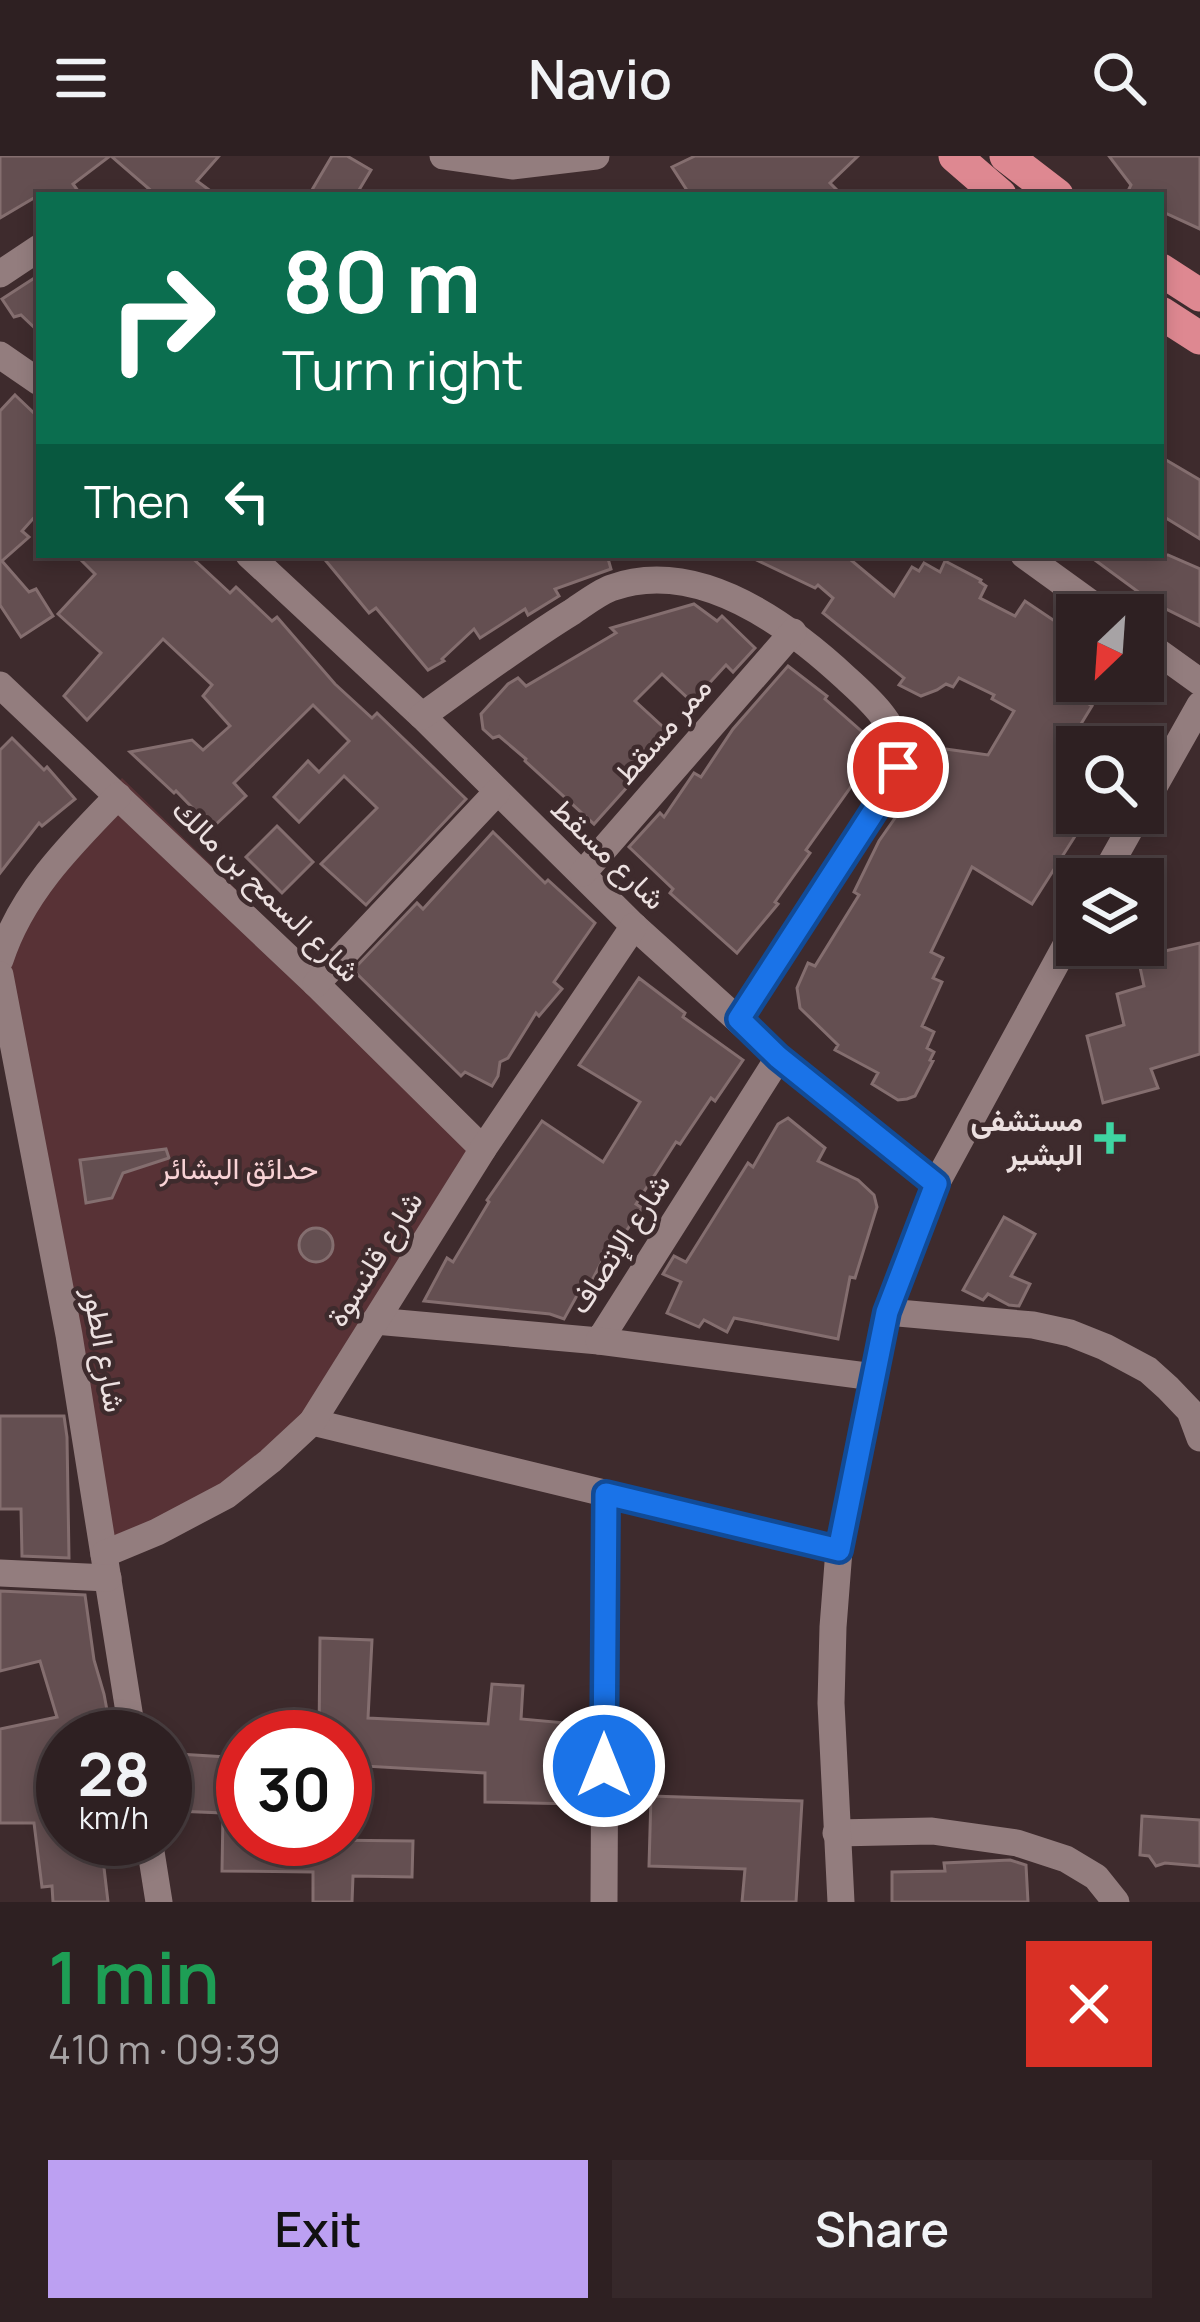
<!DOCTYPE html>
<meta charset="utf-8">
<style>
:root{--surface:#2e2022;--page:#36282a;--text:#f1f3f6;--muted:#a7a3a5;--line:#493e40;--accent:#bca0f2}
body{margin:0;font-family:Manrope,Vazirmatn,sans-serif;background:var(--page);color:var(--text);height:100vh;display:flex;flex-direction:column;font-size:45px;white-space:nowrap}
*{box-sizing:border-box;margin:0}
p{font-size:39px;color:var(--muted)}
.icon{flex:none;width:66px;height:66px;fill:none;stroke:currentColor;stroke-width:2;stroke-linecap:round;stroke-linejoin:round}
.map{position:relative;height:1746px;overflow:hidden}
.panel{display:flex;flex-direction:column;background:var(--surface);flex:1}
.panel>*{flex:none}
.guide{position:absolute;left:36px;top:36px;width:1128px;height:366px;border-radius:0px;box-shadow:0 6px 18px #0003,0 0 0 3px var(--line);background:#0b6e4f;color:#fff;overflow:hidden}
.needle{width:78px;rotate:205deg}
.controls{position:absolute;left:1056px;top:438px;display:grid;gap:24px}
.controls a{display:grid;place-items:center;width:108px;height:108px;border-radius:0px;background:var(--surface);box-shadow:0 6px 18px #0003,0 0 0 3px var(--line);font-size:60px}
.speed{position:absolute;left:36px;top:1554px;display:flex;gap:24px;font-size:60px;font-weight:700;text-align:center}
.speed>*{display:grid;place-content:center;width:156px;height:156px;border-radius:50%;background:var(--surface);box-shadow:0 6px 18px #0003,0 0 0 3px var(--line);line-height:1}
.speed small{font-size:30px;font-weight:400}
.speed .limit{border:18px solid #d22;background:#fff;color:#111}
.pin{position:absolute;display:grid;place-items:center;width:102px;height:102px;color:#fff;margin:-51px;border:6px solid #fff;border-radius:50%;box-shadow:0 3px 12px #0007}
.me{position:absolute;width:132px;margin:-66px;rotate:0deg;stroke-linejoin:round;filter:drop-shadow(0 0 9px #0008)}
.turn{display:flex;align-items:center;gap:42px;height:252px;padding:0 48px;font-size:54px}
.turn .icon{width:156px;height:156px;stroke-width:2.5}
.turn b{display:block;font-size:84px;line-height:102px}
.then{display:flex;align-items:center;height:114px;padding:0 48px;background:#0003;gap:24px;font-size:45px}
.round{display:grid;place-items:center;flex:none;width:126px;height:126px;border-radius:0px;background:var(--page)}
.overview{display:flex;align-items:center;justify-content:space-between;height:204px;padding:0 48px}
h1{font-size:72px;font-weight:600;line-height:90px;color:#1e9e55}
.button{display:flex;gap:24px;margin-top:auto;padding:24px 48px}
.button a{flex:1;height:138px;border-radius:0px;background:var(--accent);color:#111;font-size:48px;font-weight:600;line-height:138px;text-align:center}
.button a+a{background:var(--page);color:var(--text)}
header{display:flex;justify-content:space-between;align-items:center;height:156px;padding:0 48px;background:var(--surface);font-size:54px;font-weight:600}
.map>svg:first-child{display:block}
</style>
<header><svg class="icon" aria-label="menu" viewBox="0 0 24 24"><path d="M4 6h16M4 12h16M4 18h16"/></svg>Navio<svg class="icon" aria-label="search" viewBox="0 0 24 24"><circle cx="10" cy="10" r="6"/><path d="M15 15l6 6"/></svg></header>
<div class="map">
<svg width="1200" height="1746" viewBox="0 0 1200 1746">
<rect width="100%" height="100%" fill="#3e2b2d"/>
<path fill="#583236" d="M 122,622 L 492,983 L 303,1260 L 217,1335 L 108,1406 L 1,803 L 45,713 Z"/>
<g fill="#644f51" stroke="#846e6f" stroke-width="3">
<path d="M 0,0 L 110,0 L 73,28 L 81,39 L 39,39 L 0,62 Z"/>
<path d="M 111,0 L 219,0 L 197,25 L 216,39 L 156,39 Z"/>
<path d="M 332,0 L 347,0 L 371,14 L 356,39 L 309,39 Z"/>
<path d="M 695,0 L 858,0 L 830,27 L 842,39 L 690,39 L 672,11 Z"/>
<path d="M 1109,0 L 1200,0 L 1200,73 L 1161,55 L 1161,39 L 1126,39 L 1131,29 Z"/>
<path d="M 39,119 L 39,176 L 21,159 L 14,161 L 2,143 Z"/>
<path d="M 15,239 L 39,262 L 39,356 L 22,375 L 29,381 L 2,405 L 29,436 L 36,433 L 53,460 L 21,481 L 0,449 L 0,255 Z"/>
<path d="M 1161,301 L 1200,324 L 1200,383 L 1161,359 Z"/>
<path d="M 76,399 L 189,399 L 230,437 L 236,431 L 272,465 L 277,461 L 335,528 L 372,562 L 377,557 L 466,643 L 366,749 L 321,708 L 377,652 L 344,620 L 299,666 L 274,641 L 308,605 L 319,616 L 349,585 L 313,549 L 234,627 L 246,640 L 212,672 L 176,635 L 174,637 L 130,596 L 192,584 L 203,594 L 230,570 L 203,540 L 212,529 L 163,483 L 87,564 L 64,540 L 101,497 L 58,458 L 95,418 Z"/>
<path d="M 321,399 L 607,399 L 611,413 L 555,433 L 559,440 L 528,459 L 525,453 L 480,482 L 474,473 L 442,503 L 444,505 L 428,514 L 376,452 L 369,457 Z"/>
<path d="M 746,399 L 845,399 L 894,440 L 912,411 L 919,415 L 924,407 L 940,416 L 945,405 L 981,424 L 980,426 L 986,430 L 980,442 L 1015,460 L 1025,445 L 1077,480 L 1077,532 L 1073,538 L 1092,550 L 1065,594 L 1077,602 L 1077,625 L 1061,652 L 1084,666 L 1032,748 L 972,711 L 931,796 L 943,802 L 933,822 L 942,826 L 922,870 L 934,876 L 927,892 L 934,896 L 930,904 L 933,905 L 915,940 L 907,943 L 898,944 L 872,928 L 878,917 L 835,894 L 838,889 L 800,852 L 797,832 L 808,807 L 815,810 L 859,739 L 854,736 L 879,685 L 909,642 L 931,591 L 988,599 L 1014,555 L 992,543 L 994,539 L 959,522 L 953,531 L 946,528 L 937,534 L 921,540 L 899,529 L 904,522 L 823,457 L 833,442 L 818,429 L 815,432 Z"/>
<path d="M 1088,399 L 1168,399 L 1200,413 L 1200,470 L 1152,446 Z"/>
<path d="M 694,448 L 717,465 L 722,460 L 755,492 L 733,516 L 726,509 L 692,546 L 662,518 L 635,545 L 673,580 L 594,668 L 525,605 L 526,603 L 499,580 L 493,582 L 483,573 L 481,558 L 508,528 L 518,522 L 526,530 L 616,477 L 611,472 Z"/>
<path d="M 788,510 L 827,540 L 825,543 L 868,581 L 875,597 L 806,694 L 810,697 L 775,746 L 778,748 L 737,797 L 670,737 L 673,733 L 629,691 L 660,657 L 664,661 L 694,617 L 701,621 L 733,573 Z"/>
<path d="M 12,582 L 44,614 L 47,611 L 75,643 L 42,670 L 39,667 L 0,717 L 0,594 Z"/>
<path d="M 277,670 L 313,706 L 282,737 L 246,701 Z"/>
<path d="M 493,676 L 545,727 L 548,724 L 595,767 L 554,826 L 562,833 L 539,860 L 536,857 L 508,902 L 500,906 L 498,920 L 492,930 L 465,916 L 461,920 L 353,814 L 417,747 L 423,753 Z"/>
<path d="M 1200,787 L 1200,898 L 1151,913 L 1158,932 L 1103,947 L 1087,880 L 1124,869 L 1117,838 L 1144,830 L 1140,811 L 1165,802 L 1165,795 Z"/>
<path d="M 639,822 L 685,857 L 683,861 L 743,904 L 715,945 L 711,942 L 680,988 L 676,986 L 636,1048 L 642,1052 L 620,1084 L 615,1081 L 590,1128 L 585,1125 L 564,1163 L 550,1158 L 424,1145 L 447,1102 L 453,1106 L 489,1046 L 487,1044 L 542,965 L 603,1006 L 640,946 L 579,909 Z"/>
<path d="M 788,962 L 825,992 L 818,1005 L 858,1024 L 874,1039 L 877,1051 L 855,1122 L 850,1121 L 838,1183 L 734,1162 L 727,1176 L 704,1164 L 699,1171 L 667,1157 L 681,1126 L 663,1118 L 674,1100 L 686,1106 L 748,1007 L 753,1011 L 778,968 Z"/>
<path d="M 166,993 L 169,1002 L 123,1017 L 112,1042 L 86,1047 L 80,1004 Z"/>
<path d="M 1004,1061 L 1035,1078 L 1011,1120 L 1030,1128 L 1019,1150 L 1009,1149 L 988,1138 L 983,1144 L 963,1134 Z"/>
<circle cx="316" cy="1089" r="17"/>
<path d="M 0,1260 L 64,1260 L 67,1281 L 69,1402 L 22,1400 L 21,1353 L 0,1353 Z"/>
<path d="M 0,1435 L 85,1439 L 94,1504 L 104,1538 L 112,1581 L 63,1581 L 63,1690 L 101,1686 L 108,1746 L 53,1746 L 52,1730 L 42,1731 L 34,1667 L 0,1667 L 0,1573 L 57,1561 L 40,1505 L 0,1515 Z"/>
<path d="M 320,1482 L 372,1484 L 368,1562 L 488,1568 L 492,1528 L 523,1530 L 521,1563 L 577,1568 L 576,1648 L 485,1646 L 485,1617 L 365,1610 L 357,1670 L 345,1670 L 345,1581 L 319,1581 Z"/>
<path d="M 178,1598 L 243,1602 L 243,1683 L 413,1685 L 412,1721 L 353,1720 L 352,1746 L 313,1746 L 313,1716 L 222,1715 L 223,1657 L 176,1655 Z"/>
<path d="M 651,1640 L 802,1645 L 796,1746 L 742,1746 L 745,1713 L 649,1710 Z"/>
<path d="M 1142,1660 L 1200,1664 L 1200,1710 L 1165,1707 L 1156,1710 L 1149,1700 L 1140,1699 Z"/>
<path d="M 1010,1704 L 1026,1709 L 1028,1746 L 892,1746 L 892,1716 L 945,1715 L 944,1707 Z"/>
</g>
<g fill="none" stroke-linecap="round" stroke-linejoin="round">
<g stroke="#937d7e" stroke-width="27">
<path d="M 443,0 L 512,10 L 596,0"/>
<path d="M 0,118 L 39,92"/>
<path d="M 0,199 L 39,226"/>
<path d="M 249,399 L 422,560 L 634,770 L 779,901 L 936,1028"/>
<path d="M 1024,399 L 1107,459"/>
<path d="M 1143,485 L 1200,526"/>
<path d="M 0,529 L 316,828 L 483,993"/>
<path d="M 422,560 C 471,525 520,488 572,456 C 584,448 598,437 611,432 C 697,401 788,468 847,523 C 867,541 896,567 899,596 C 901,611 892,625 885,638 L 739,863"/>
<path d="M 1143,650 L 1200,549"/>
<path d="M 583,717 L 793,476"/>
<path d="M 1102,723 L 1139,657"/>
<path d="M 0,804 C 21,738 70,689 118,640"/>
<path d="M 0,819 L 69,1179 L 133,1581"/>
<path d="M 316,828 L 497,636"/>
<path d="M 887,1156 L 1033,1169 L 1070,1177 L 1105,1191 L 1148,1214 L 1168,1232 L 1190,1255 L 1200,1282"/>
<path d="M 375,1165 L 599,1185 L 779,901"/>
<path d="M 599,1185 L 874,1221"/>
<path d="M 312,1266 L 839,1394"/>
<path d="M 104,1398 L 157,1376 L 227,1339 L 270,1305 L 312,1266 L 483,993 L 634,770"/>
<path d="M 0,1417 L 108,1422"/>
<path d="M 836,1677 L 932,1675 L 1017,1687 L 1066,1703 L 1096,1721 L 1116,1746"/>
<path d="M 149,1683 L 159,1746"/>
<path d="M 604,1746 L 606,1338"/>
<path d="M 841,1746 L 831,1547 L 833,1471 L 839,1394 L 887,1156 L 936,1028 L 1077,769"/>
</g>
<g stroke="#de8891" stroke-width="33">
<path d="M 955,0 L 1000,39"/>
<path d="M 1006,0 L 1057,39"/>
<path d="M 1161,114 L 1200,139"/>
<path d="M 1161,157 L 1200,182"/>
</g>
</g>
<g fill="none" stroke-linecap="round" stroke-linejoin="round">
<g stroke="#114b97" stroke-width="30">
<path id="route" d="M 604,1610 L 606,1338 L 839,1394 L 887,1156 L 936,1028 L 778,901 L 739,863 L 885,638 L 898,611"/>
</g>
<use href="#route" stroke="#1a73e8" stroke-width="21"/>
</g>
<path fill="#3fd4a2" stroke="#3e2b2d" stroke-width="4.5" d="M1104 964h12v12h12v12h-12v12h-12v-12h-12v-12h12z"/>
<g text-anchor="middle" stroke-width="9" stroke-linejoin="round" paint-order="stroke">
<g font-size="30" fill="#ece0e0" stroke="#3e2b2d">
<text transform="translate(663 575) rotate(-49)" y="10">ممر مسقط</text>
<text transform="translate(608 698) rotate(44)" y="10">شارع مسقط</text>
<text transform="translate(266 735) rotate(44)" y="10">شارع السمح بن مالك</text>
<text transform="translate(620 1088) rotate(-57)" y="10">شارع الإتصاف</text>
<text transform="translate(375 1103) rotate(-58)" y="10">شارع قلنسوة</text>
<text transform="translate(104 1194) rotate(80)" y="10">شارع الطور</text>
</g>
<g font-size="30" font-weight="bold" fill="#ece0e0" stroke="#3e2b2d" text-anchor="end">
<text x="1083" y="975">مستشفى<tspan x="1083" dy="34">البشير</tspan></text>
</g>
<g font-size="30" fill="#f8d2d5" stroke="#3e2b2d">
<text x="239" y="1023">حدائق البشائر</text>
</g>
</g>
</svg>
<div class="controls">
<a><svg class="needle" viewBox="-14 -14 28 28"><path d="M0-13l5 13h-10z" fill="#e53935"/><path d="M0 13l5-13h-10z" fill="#a7a3a5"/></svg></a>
<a><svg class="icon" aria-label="search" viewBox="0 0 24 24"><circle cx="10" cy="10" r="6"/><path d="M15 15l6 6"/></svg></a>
<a><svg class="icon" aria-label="layers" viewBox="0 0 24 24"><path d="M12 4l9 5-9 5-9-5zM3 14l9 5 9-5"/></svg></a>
</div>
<div class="speed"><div>28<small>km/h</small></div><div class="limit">30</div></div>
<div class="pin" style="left:898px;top:611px;background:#d93025"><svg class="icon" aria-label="arrive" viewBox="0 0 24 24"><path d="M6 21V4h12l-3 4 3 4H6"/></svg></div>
<svg class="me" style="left:604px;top:1610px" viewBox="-20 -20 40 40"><circle r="17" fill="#1a73e8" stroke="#fff" stroke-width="3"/><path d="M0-11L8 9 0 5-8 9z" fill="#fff"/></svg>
<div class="guide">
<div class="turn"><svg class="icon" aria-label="right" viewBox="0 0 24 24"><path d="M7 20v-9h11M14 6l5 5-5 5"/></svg><div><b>80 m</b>Turn right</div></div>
<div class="then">Then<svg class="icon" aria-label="left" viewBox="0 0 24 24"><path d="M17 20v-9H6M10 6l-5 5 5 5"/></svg></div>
</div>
</div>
<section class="panel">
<div class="overview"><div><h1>1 min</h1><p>410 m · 09:39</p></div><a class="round" style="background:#d93025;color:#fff"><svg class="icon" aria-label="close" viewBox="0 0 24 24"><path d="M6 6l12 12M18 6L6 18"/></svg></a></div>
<div class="button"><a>Exit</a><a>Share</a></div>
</section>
